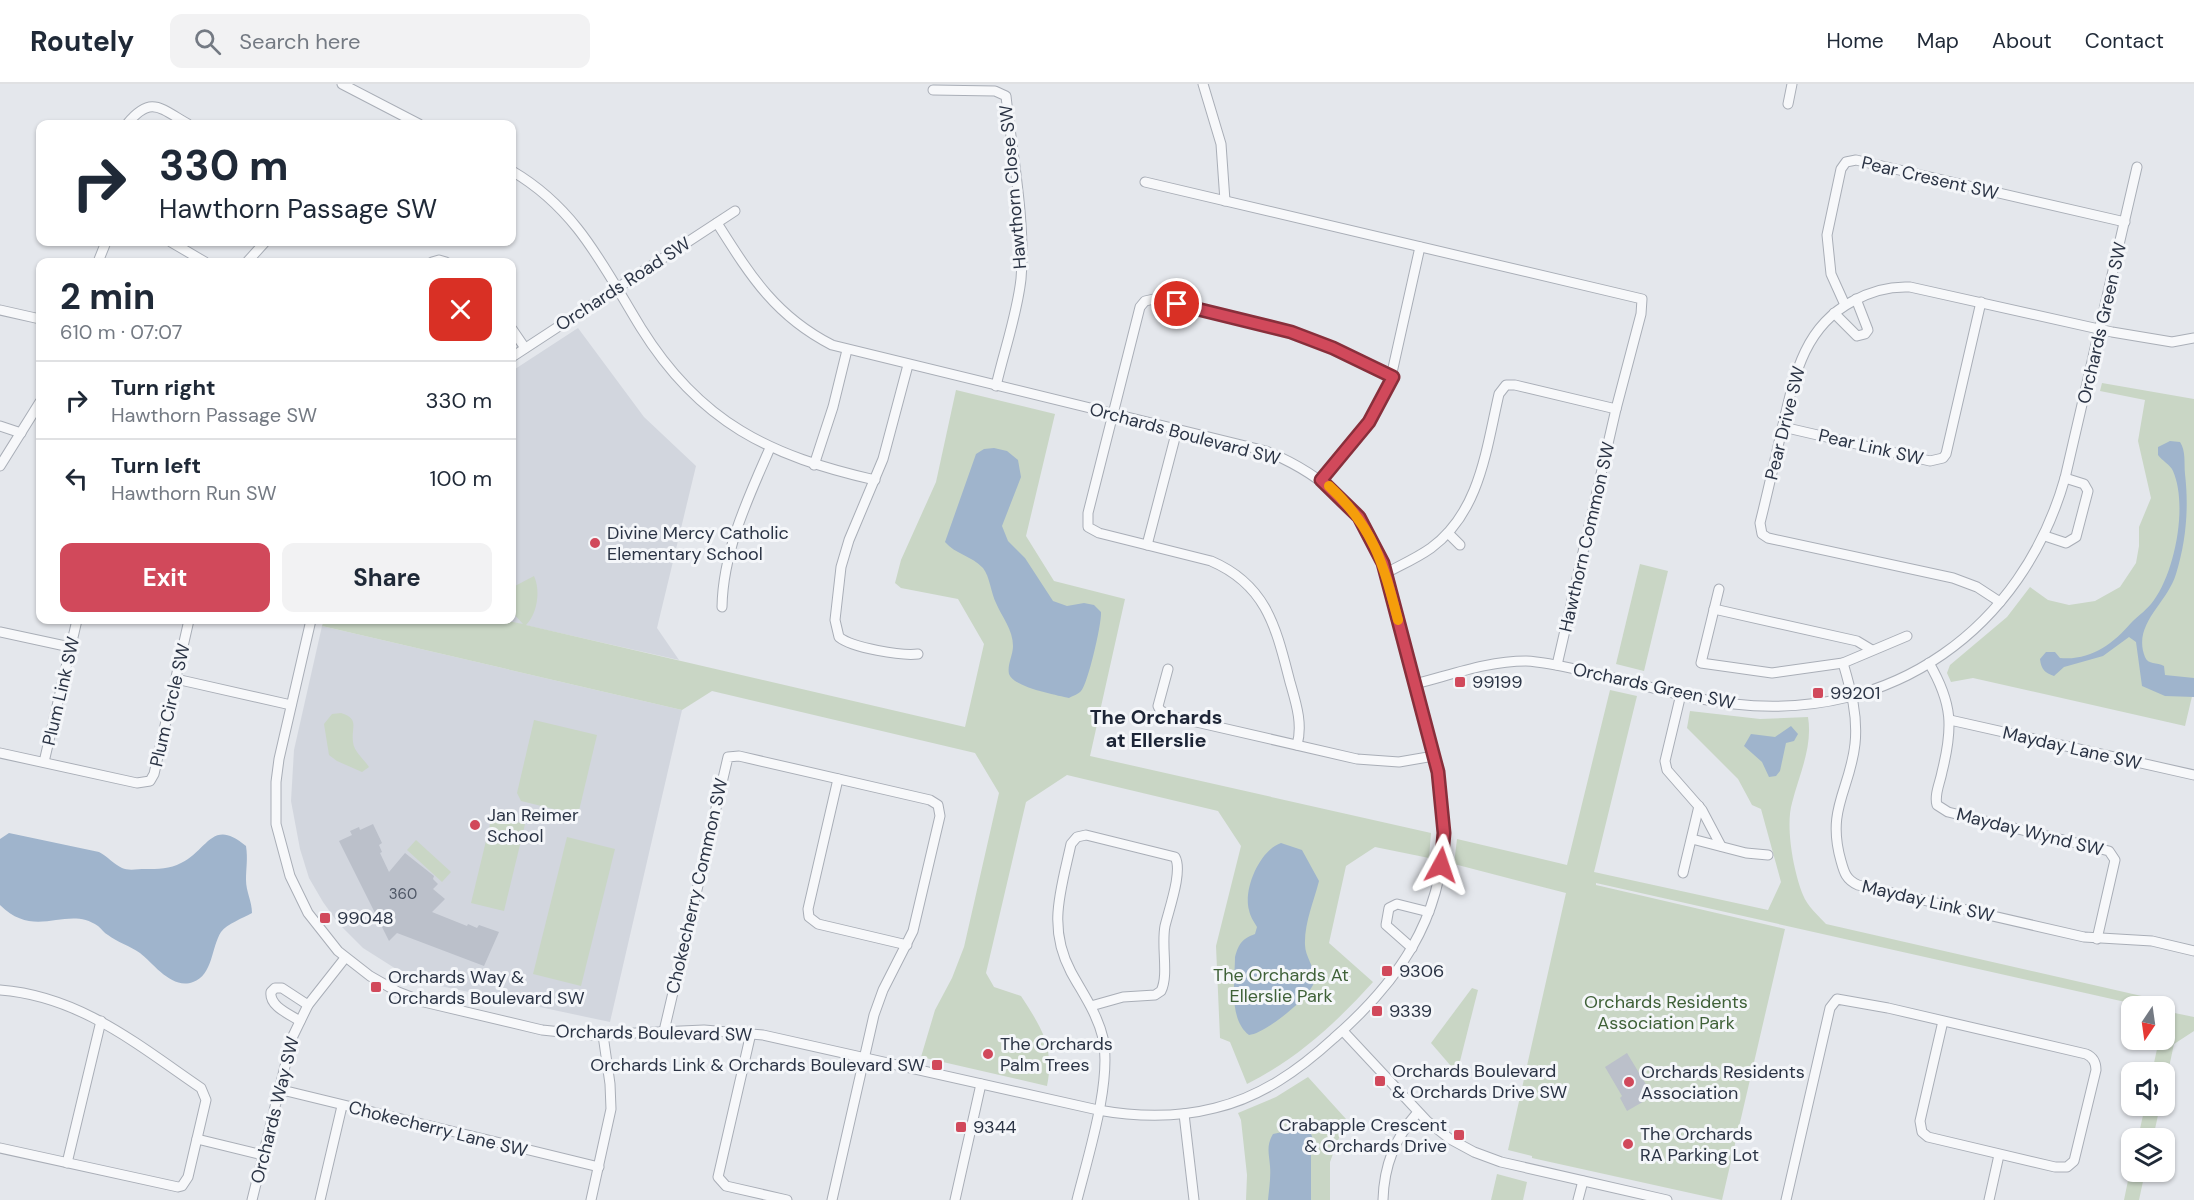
<!DOCTYPE html>
<meta charset="utf-8">
<style>
:root{--surface:#fff;--page:#f2f2f3;--text:#1f2937;--muted:#747a83;--line:#e0e1e3;--accent:#d1495b}
body{margin:0;font-family:"DM Sans",sans-serif;background:var(--page);color:var(--text);height:100vh;display:flex;flex-direction:column;font-size:22px;white-space:nowrap}
*{box-sizing:border-box;margin:0}
p{font-size:20px;color:var(--muted)}
.icon{flex:none;width:33px;height:33px;fill:none;stroke:currentColor;stroke-width:2;stroke-linecap:round;stroke-linejoin:round}
.map{position:relative;flex:1;overflow:hidden}
.panel{position:absolute;left:36px;top:174px;width:480px;height:366px;display:flex;flex-direction:column;background:var(--surface);border-radius:12px;box-shadow:0 2px 4px #0004}
.panel>*{flex:none}
.guide{position:absolute;left:36px;top:36px;width:480px;height:126px;border-radius:12px;box-shadow:0 2px 4px #0004;background:#fff;color:var(--text);overflow:hidden}
.needle{width:39px;rotate:193deg}
.buttons{position:absolute;left:2121px;top:912px;display:grid;gap:12px}
.buttons a{display:grid;place-items:center;width:54px;height:54px;border-radius:12px;background:var(--surface);box-shadow:0 2px 4px #0004;font-size:30px}
.pin{position:absolute;display:grid;place-items:center;width:51px;height:51px;color:#fff;margin:-26px;border:3px solid #fff;border-radius:50%;box-shadow:0 2px 6px #0007}
.me{position:absolute;width:66px;margin:-33px;rotate:5deg;stroke-linejoin:round;filter:drop-shadow(0 0 4px #0008)}
.turn{display:flex;align-items:center;gap:21px;height:126px;padding:0 24px;font-size:27px}
.turn .icon{width:78px;height:78px;stroke-width:2.5}
.turn b{display:block;font-size:42px;line-height:51px}
.round{display:grid;place-items:center;flex:none;width:63px;height:63px;border-radius:12px;background:var(--page)}
.headline{display:flex;align-items:center;justify-content:space-between;height:102px;padding:0 24px}
h1{font-size:36px;font-weight:700;line-height:45px}
.button{display:flex;gap:12px;margin-top:auto;padding:12px 24px}
.button a{flex:1;height:69px;border-radius:12px;background:var(--accent);color:#fff;font-size:24px;font-weight:700;line-height:69px;text-align:center}
.button a+a{background:var(--page);color:var(--text)}
ul{padding:0;list-style:none}
li{display:flex;align-items:center;gap:18px;height:78px;padding:0 24px;border-top:2px solid var(--line)}
li div{flex:1}
li b{display:block;font-size:22px}
li em{font-style:normal}
header{display:flex;align-items:center;gap:36px;box-sizing:border-box;height:84px;padding:0 30px;background:var(--surface);border-bottom:2px solid var(--line)}
header strong{font-size:28px}
nav{display:flex;gap:33px;margin-inline-start:auto;font-size:21px}
.search{width:420px;height:54px;background:var(--page);display:flex;align-items:center;gap:15px;box-sizing:border-box;padding:0 21px;border-radius:12px;color:var(--muted);font-size:22px}
.map>svg:first-child{display:block}
</style>
<header>
<strong>Routely</strong>
<div class="search"><svg class="icon" aria-label="search" viewBox="0 0 24 24"><circle cx="10" cy="10" r="6"/><path d="M15 15l6 6"/></svg>Search here</div>
<nav><a>Home</a><a>Map</a><a>About</a><a>Contact</a></nav>
</header>
<div class="map">
<svg width="2194" height="1116" viewBox="0 0 2194 1116">
<rect width="100%" height="100%" fill="#e4e7ec"/>
<g fill="#d2d6de">
<path d="M 578,244 L 644,333 L 696,382 L 657,544 L 679,576 L 503,536 L 512,536 L 512,287 Z"/>
<path d="M 322,542 L 682,626 L 610,938 L 431,900 L 404,890 L 363,864 L 338,839 L 323,818 L 309,794 L 300,765 L 291,717 L 294,666 Z"/>
</g>
<g fill="#c9d6c5">
<path d="M 2102,299 L 2194,315 L 2194,604 L 2185,642 L 1973,594 L 1951,598 L 1947,589 L 1950,581 L 2007,533 L 2030,503 L 2048,516 L 2069,521 L 2095,517 L 2120,503 L 2136,479 L 2139,462 L 2139,443 L 2151,414 L 2138,357 L 2145,316 L 2100,307 Z"/>
<path d="M 956,306 L 1055,330 L 1026,452 L 1054,497 L 1125,515 L 1090,672 L 1431,749 L 1429,774 L 1375,763 L 1346,782 L 1329,859 L 1373,898 C 1336,939 1297,975 1247,1000 L 1230,958 L 1220,954 L 1216,862 L 1241,762 L 1218,727 L 1067,691 L 1026,718 L 986,889 L 994,903 L 1021,912 C 1041,943 1055,963 1047,1002 L 921,973 L 935,926 L 952,894 L 964,863 L 999,709 L 975,669 L 712,607 L 682,626 L 322,542 L 324,536 L 503,536 L 523,540 L 512,528 L 515,502 L 534,492 C 541,507 537,530 526,541 L 965,643 L 984,560 L 958,515 L 901,504 L 895,499 L 901,476 L 936,398 Z"/>
<path d="M 1640,480 L 1668,487 L 1644,587 L 1616,580 Z"/>
<path d="M 1610,606 L 1637,612 L 1594,788 L 1768,826 L 1781,798 L 1761,725 L 1752,721 L 1738,695 L 1687,644 L 1690,627 L 1760,635 L 1808,633 C 1813,663 1799,691 1792,719 C 1785,743 1794,789 1803,811 C 1807,822 1819,832 1826,840 L 2146,913 L 2143,922 L 1596,799 L 1596,801 L 1785,845 L 1722,1116 L 1532,1074 L 1532,1072 L 1508,1066 L 1566,809 L 1454,780 L 1457,755 L 1567,781 Z"/>
<path d="M 341,629 C 360,635 351,643 353,658 C 354,668 364,675 369,683 L 362,688 L 337,677 L 329,671 L 324,640 L 332,630 Z"/>
<path d="M 534,636 L 597,651 L 578,731 L 521,717 L 517,709 Z"/>
<path d="M 492,732 L 525,740 L 504,827 L 471,819 Z"/>
<path d="M 567,753 L 615,765 L 581,902 L 533,890 Z"/>
<path d="M 416,756 L 451,788 L 442,798 L 407,766 Z"/>
<path d="M 1472,904 L 1478,906 L 1457,989 L 1431,959 Z"/>
<path d="M 2165,927 L 2194,933 L 2194,947 L 2174,960 L 2165,1002 L 2164,988 L 2152,988 L 2159,956 L 2164,956 Z"/>
<path d="M 1308,993 L 1346,1035 L 1330,1078 L 1330,1116 L 1246,1116 L 1247,1091 L 1241,1036 L 1238,1029 L 1276,1013 Z"/>
<path d="M 2145,1022 L 2160,1022 L 2153,1054 L 2138,1054 Z"/>
<path d="M 2131,1082 L 2132,1088 L 2145,1088 L 2139,1116 L 2124,1116 Z"/>
<path d="M 1497,1090 L 1527,1098 L 1523,1116 L 1491,1116 Z"/>
</g>
<g fill="#9fb4cc">
<path d="M 2170,357 L 2180,358 C 2186,367 2184,379 2185,390 C 2189,424 2186,458 2176,490 C 2167,520 2132,540 2145,573 C 2148,581 2157,578 2164,582 L 2165,591 L 2194,594 L 2194,613 L 2165,612 L 2142,602 L 2136,558 L 2129,553 L 2103,572 L 2064,583 L 2054,592 C 2045,589 2041,585 2040,575 L 2046,568 L 2055,568 L 2060,574 C 2090,577 2113,560 2131,539 C 2139,531 2148,525 2154,516 C 2175,487 2188,421 2173,387 C 2170,380 2162,377 2158,371 L 2158,363 Z"/>
<path d="M 994,364 L 1007,367 L 1018,376 L 1021,393 L 1002,442 L 1008,457 L 1025,474 L 1053,517 L 1067,522 L 1084,519 L 1094,521 L 1101,528 C 1102,538 1088,600 1081,607 C 1079,610 1072,612 1069,614 C 1056,611 1013,603 1009,590 C 1007,581 1013,571 1013,562 C 1013,546 1002,533 996,519 C 991,509 990,493 983,484 C 972,472 955,470 945,458 L 976,370 L 984,365 Z"/>
<path d="M 1791,642 L 1798,650 L 1794,657 L 1786,659 L 1780,687 L 1776,692 L 1769,693 L 1762,678 L 1744,662 L 1751,650 L 1775,653 Z"/>
<path d="M 9,749 L 99,768 C 107,772 115,781 122,784 C 128,787 138,785 145,785 C 158,785 170,785 181,779 C 208,766 212,733 246,762 C 248,775 246,784 246,796 C 246,808 252,817 252,829 C 243,834 227,840 221,848 C 211,864 213,891 193,898 C 172,906 154,880 140,869 C 130,862 117,858 108,851 C 104,849 102,845 98,842 C 67,820 36,857 0,821 L 0,755 Z"/>
<path d="M 1281,759 L 1302,766 L 1319,797 C 1314,817 1304,840 1305,861 C 1305,874 1319,888 1313,901 C 1306,916 1266,949 1249,951 C 1228,935 1235,897 1235,873 C 1239,859 1242,855 1255,850 L 1257,843 C 1254,838 1250,832 1249,826 C 1243,805 1260,766 1281,759 Z"/>
<path d="M 1301,1044 L 1311,1050 L 1314,1058 L 1311,1071 L 1311,1116 L 1268,1116 C 1269,1105 1271,1093 1270,1082 C 1269,1069 1266,1062 1273,1050 Z"/>
</g>
<g fill="#bbc0ca">
<path d="M 373,740 L 382,759 L 379,761 L 382,768 L 380,769 L 389,788 L 405,769 L 434,792 L 433,795 L 438,800 L 433,805 L 445,815 L 432,828 L 467,842 L 468,840 L 477,844 L 479,841 L 499,848 L 484,882 L 397,849 L 389,857 L 339,757 L 352,751 L 350,747 L 359,743 L 360,746 Z"/>
<path d="M 1627,969 L 1653,1012 L 1627,1027 L 1620,1014 L 1622,1012 L 1605,983 Z"/>
</g>
<g fill="none" stroke-linecap="round" stroke-linejoin="round">
<g stroke="#a9aeb7" stroke-width="11">
<g id="minor">
<path d="M 342,0 L 419,40"/>
<path d="M 1203,0 L 1221,60 L 1225,117"/>
<path d="M 933,6 L 995,7 L 1006,12 C 1012,68 1026,139 1021,195 C 1017,231 1004,267 996,302"/>
<path d="M 1788,20 L 1792,0"/>
<path d="M 127,40 C 151,11 160,24 188,40"/>
<path d="M 512,87 C 577,125 603,182 641,244 C 700,339 770,372 875,396"/>
<path d="M 1145,98 L 1642,215 L 1641,230 L 1616,325 L 1557,581"/>
<path d="M 171,158 L 205,178"/>
<path d="M 98,178 L 106,158"/>
<path d="M 247,178 L 265,158"/>
<path d="M 432,178 L 439,176 L 446,178"/>
<path d="M 1845,221 L 1831,190 L 1827,151 L 1841,85 L 1846,78 L 1856,76 L 2125,138"/>
<path d="M 0,226 L 40,235"/>
<path d="M 1834,229 L 1857,252 L 1865,250 L 1868,246 L 1856,215"/>
<path d="M 512,245 L 525,264"/>
<path d="M 512,273 L 735,127"/>
<path d="M 908,281 L 883,375 L 849,456 L 841,483 L 835,536 L 839,553 C 852,564 902,572 918,570"/>
<path d="M 0,342 L 21,349"/>
<path d="M 1783,343 L 1930,377 L 1943,374 L 1946,370 L 1981,218"/>
<path d="M 814,381 L 833,323 L 847,266"/>
<path d="M 0,382 L 40,318"/>
<path d="M 1321,396 L 1369,338 L 1389,302 L 1420,163"/>
<path d="M 1448,449 L 1460,461"/>
<path d="M 2045,452 L 2066,459 L 2076,453 L 2088,407 L 2084,400 L 2065,394"/>
<path d="M 1147,461 L 1177,346"/>
<path d="M 1386,489 C 1401,481 1417,474 1431,464 C 1480,428 1486,366 1499,310 L 1506,301 L 1515,301 L 1616,325"/>
<path d="M 1719,505 L 1701,579 L 1772,589 L 1843,579"/>
<path d="M 2000,518 L 1977,503 L 1953,494 L 1768,454 L 1762,450 L 1760,439 C 1768,407 1775,376 1782,345 C 1794,294 1803,243 1853,217 C 1871,207 1889,202 1910,203 L 2112,248 L 2172,258 L 2194,254"/>
<path d="M 722,523 C 723,467 748,414 770,364"/>
<path d="M 1714,525 L 1857,557 L 1872,566"/>
<path d="M 311,536 L 279,675 L 276,698 L 276,740 L 290,792 L 308,829 L 338,867 L 370,892 L 398,908 L 424,918 L 542,946 L 590,951 L 704,946 L 763,951 L 1098,1026 C 1137,1033 1176,1034 1215,1024 C 1261,1013 1299,986 1334,954 C 1397,899 1442,836 1444,749 C 1444,706 1432,666 1421,625 C 1410,580 1397,534 1386,489 C 1369,429 1322,390 1266,367 L 832,261 C 775,232 750,191 717,139"/>
<path d="M 0,548 L 70,563"/>
<path d="M 1907,552 L 1843,579 C 1851,606 1858,632 1855,660 C 1850,706 1826,725 1841,777 C 1844,788 1846,796 1858,801 L 2084,853 L 2152,857 L 2194,867"/>
<path d="M 1929,579 C 1953,620 1953,644 1942,688 C 1940,699 1934,711 1937,721 L 1948,728 L 2109,767 L 2115,776 L 2097,855"/>
<path d="M 1168,585 L 1158,622 L 1160,626 L 1170,632 L 1357,675 L 1399,678 L 1434,672"/>
<path d="M 176,595 L 291,621"/>
<path d="M 1415,600 C 1451,591 1488,577 1526,577 C 1548,578 1570,584 1592,589 C 1639,599 1686,615 1734,620 C 1892,638 2022,545 2065,394 L 2137,83"/>
<path d="M 1681,610 L 1665,677 L 1667,686 L 1702,726 L 1721,762"/>
<path d="M 1950,636 L 2194,691"/>
<path d="M 1297,661 C 1303,640 1296,619 1290,598 C 1276,544 1267,501 1211,477 L 1099,449 L 1088,443 L 1088,429 L 1140,223 L 1145,217 L 1154,215 L 1291,248 L 1333,264 L 1393,293"/>
<path d="M 0,669 L 137,699 L 150,697 L 154,690 L 189,536"/>
<path d="M 44,678 L 77,536"/>
<path d="M 838,695 L 808,825 L 809,833 L 818,840 L 907,861"/>
<path d="M 1692,755 L 1746,769 L 1768,771"/>
<path d="M 1683,789 L 1699,722"/>
<path d="M 1412,864 L 1386,841 L 1389,824 L 1397,820 L 1429,828"/>
<path d="M 0,906 C 80,912 138,961 201,1004 L 206,1016 L 188,1093 L 182,1102 L 178,1103 L 0,1064"/>
<path d="M 300,937 C 289,930 269,922 271,908 L 275,904 L 282,904 L 308,921"/>
<path d="M 664,947 L 728,673 L 739,672 L 930,716 L 938,721 L 940,732 L 913,847 L 883,906 L 874,931 L 832,1116"/>
<path d="M 1343,947 L 1427,1037 L 1450,1055 L 1474,1068 L 1501,1078 L 1667,1116"/>
<path d="M 751,949 L 718,1093 L 726,1102 L 787,1116"/>
<path d="M 278,1005 L 599,1083"/>
<path d="M 1184,1030 L 1194,1116"/>
<path d="M 197,1055 L 263,1071"/>
<path d="M 67,1079 L 101,937"/>
<path d="M 252,1116 L 292,954 L 308,921 L 345,874"/>
<path d="M 320,1116 L 342,1022"/>
<path d="M 591,1116 L 611,1025 L 610,1000 L 603,951"/>
<path d="M 955,1116 L 981,1000"/>
<path d="M 1077,1116 C 1088,1072 1112,998 1103,954 C 1097,929 1083,910 1071,888 C 1047,843 1061,806 1071,760 L 1077,753 L 1086,751 L 1175,773 C 1183,787 1169,825 1165,842 C 1161,862 1169,891 1161,907 L 1155,911 L 1123,913 L 1091,922"/>
<path d="M 1383,1116 C 1384,1081 1395,1054 1418,1028"/>
<path d="M 1578,1116 L 1583,1097"/>
<path d="M 1786,1116 L 1830,924 L 1837,915 L 1888,924 L 2086,970 C 2093,973 2096,979 2096,986 L 2074,1077 L 2067,1083 L 2055,1083 L 1928,1053 L 1922,1048 L 1920,1037 L 1943,937"/>
<path d="M 1989,1116 L 1999,1071"/>
</g>
</g>
<use href="#minor" stroke="#f7f8fa" stroke-width="9"/>
</g>
<g fill="none" stroke-linecap="round" stroke-linejoin="round">
<g stroke="#882f3b" stroke-width="15">
<path id="route" d="M 1177,220 L 1291,248 L 1333,264 L 1393,293 L 1369,338 L 1321,396 L 1359,433 L 1383,479 L 1438,688 L 1444,749 L 1441,781"/>
</g>
<use href="#route" stroke="#d1495b" stroke-width="10"/>
<path stroke="#f59e0b" stroke-width="10" d="M 1329,402 C 1374,444 1383,479 1398,536"/>
</g>
<g fill="#d1495b" stroke="#f4f6f9" stroke-width="2">
<circle cx="595" cy="459" r="6"/>
<rect x="1454" y="592" width="12" height="12" rx="3"/>
<rect x="1812" y="603" width="12" height="12" rx="3"/>
<circle cx="475" cy="741" r="6"/>
<rect x="319" y="828" width="12" height="12" rx="3"/>
<rect x="1381" y="881" width="12" height="12" rx="3"/>
<rect x="370" y="897" width="12" height="12" rx="3"/>
<rect x="1371" y="921" width="12" height="12" rx="3"/>
<circle cx="988" cy="970" r="6"/>
<rect x="931" y="975" width="12" height="12" rx="3"/>
<rect x="1374" y="991" width="12" height="12" rx="3"/>
<circle cx="1629" cy="998" r="6"/>
<rect x="955" y="1037" width="12" height="12" rx="3"/>
<rect x="1453" y="1045" width="12" height="12" rx="3"/>
<circle cx="1628" cy="1060" r="6"/>
</g>
<g text-anchor="middle" stroke-width="6" stroke-linejoin="round" paint-order="stroke">
<g font-size="15" fill="#4f5766">
<text x="403" y="815">360</text>
</g>
<g font-size="18" fill="#2b3445" stroke="#f4f6f9">
<text transform="translate(1930 94) rotate(13)" y="6">Pear Cresent SW</text>
<text transform="translate(1013 103) rotate(-95)" y="6">Hawthorn Close SW</text>
<text transform="translate(623 200) rotate(-33)" y="6">Orchards Road SW</text>
<text transform="translate(2102 239) rotate(-77)" y="6">Orchards Green SW</text>
<text transform="translate(1785 339) rotate(-76)" y="6">Pear Drive SW</text>
<text transform="translate(1185 350) rotate(15)" y="6">Orchards Boulevard SW</text>
<text transform="translate(1871 363) rotate(13)" y="6">Pear Link SW</text>
<text transform="translate(1587 453) rotate(-77)" y="6">Hawthorn Common SW</text>
<text transform="translate(1654 602) rotate(12)" y="6">Orchards Green SW</text>
<text transform="translate(61 607) rotate(-77)" y="6">Plum Link SW</text>
<text transform="translate(170 621) rotate(-77)" y="6">Plum Circle SW</text>
<text transform="translate(2072 664) rotate(13)" y="6">Mayday Lane SW</text>
<text transform="translate(2030 748) rotate(14)" y="6">Mayday Wynd SW</text>
<text transform="translate(697 802) rotate(-77)" y="6">Chokecherry Common SW</text>
<text transform="translate(1928 817) rotate(13)" y="6">Mayday Link SW</text>
<text transform="translate(654 949) rotate(1)" y="6">Orchards Boulevard SW</text>
<text transform="translate(275 1026) rotate(-76)" y="6">Orchards Way SW</text>
<text transform="translate(438 1045) rotate(14)" y="6">Chokecherry Lane SW</text>
</g>
<g font-size="18" fill="#2b3445" stroke="#f4f6f9" text-anchor="start">
<text x="607" y="455">Divine Mercy Catholic<tspan x="607" dy="21">Elementary School</tspan></text>
<text x="1472" y="604">99199</text>
<text x="1830" y="615">99201</text>
<text x="487" y="737">Jan Reimer<tspan x="487" dy="21">School</tspan></text>
<text x="337" y="840">99048</text>
<text x="1399" y="893">9306</text>
<text x="388" y="899">Orchards Way &amp;<tspan x="388" dy="21">Orchards Boulevard SW</tspan></text>
<text x="1389" y="933">9339</text>
<text x="1000" y="966">The Orchards<tspan x="1000" dy="21">Palm Trees</tspan></text>
<text x="925" y="987" text-anchor="end">Orchards Link &amp; Orchards Boulevard SW</text>
<text x="1392" y="993">Orchards Boulevard<tspan x="1392" dy="21">&amp; Orchards Drive SW</tspan></text>
<text x="1641" y="994">Orchards Residents<tspan x="1641" dy="21">Association</tspan></text>
<text x="1447" y="1047" text-anchor="end">Crabapple Crescent<tspan x="1447" dy="21">&amp; Orchards Drive</tspan></text>
<text x="973" y="1049">9344</text>
<text x="1640" y="1056">The Orchards<tspan x="1640" dy="21">RA Parking Lot</tspan></text>
</g>
<g font-size="18" fill="#3f6138" stroke="#f4f6f9">
<text x="1281" y="897">The Orchards At<tspan x="1281" dy="21">Ellerslie Park</tspan></text>
<text x="1666" y="924">Orchards Residents<tspan x="1666" dy="21">Association Park</tspan></text>
</g>
<g font-size="20" font-weight="bold" fill="#1d2536" stroke="#f4f6f9">
<text x="1156" y="640">The Orchards<tspan x="1156" dy="23">at Ellerslie</tspan></text>
</g>
</g>
</svg>
<div class="buttons">
<a><svg class="needle" viewBox="-14 -14 28 28"><path d="M0-13l5 13h-10z" fill="#e53935"/><path d="M0 13l5-13h-10z" fill="#747a83"/></svg></a>
<a><svg class="icon" aria-label="sound" viewBox="0 0 24 24"><path d="M4 9h4l5-4v14l-5-4H4zM17 9q2 3 0 6"/></svg></a>
<a><svg class="icon" aria-label="layers" viewBox="0 0 24 24"><path d="M12 4l9 5-9 5-9-5zM3 14l9 5 9-5"/></svg></a>
</div>
<div class="pin" style="left:1177px;top:220px;background:#d93025"><svg class="icon" aria-label="arrive" viewBox="0 0 24 24"><path d="M6 21V4h12l-3 4 3 4H6"/></svg></div>
<svg class="me" style="left:1441px;top:781px" viewBox="-20 -20 40 40"><path d="M0-17L14 15 0 8-14 15z" fill="#d1495b" stroke="#fff" stroke-width="4"/></svg>
<div class="guide">
<div class="turn"><svg class="icon" aria-label="right" viewBox="0 0 24 24"><path d="M7 20v-9h11M14 6l5 5-5 5"/></svg><div><b>330 m</b>Hawthorn Passage SW</div></div>
</div>
<section class="panel">
<div class="headline"><div><h1>2 min</h1><p>610 m · 07:07</p></div><a class="round" style="background:#d93025;color:#fff"><svg class="icon" aria-label="close" viewBox="0 0 24 24"><path d="M6 6l12 12M18 6L6 18"/></svg></a></div>
<ul>
<li><svg class="icon" aria-label="right" viewBox="0 0 24 24"><path d="M7 20v-9h11M14 6l5 5-5 5"/></svg><div><b>Turn right</b><p>Hawthorn Passage SW</p></div><em>330 m</em></li>
<li><svg class="icon" aria-label="left" viewBox="0 0 24 24"><path d="M17 20v-9H6M10 6l-5 5 5 5"/></svg><div><b>Turn left</b><p>Hawthorn Run SW</p></div><em>100 m</em></li>
</ul>
<div class="button"><a>Exit</a><a>Share</a></div>
</section>
</div>
